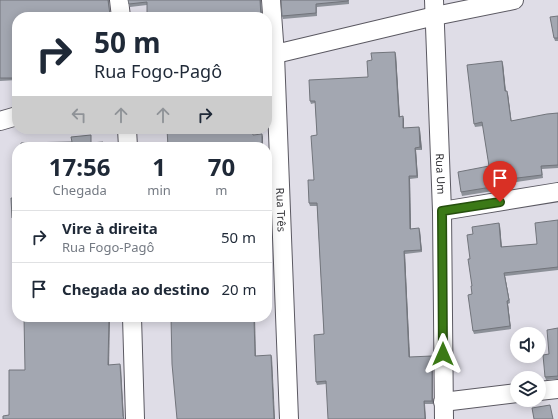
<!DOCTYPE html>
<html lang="pt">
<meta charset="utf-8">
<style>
:root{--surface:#fff;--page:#f6f6f7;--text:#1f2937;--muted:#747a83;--line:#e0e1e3}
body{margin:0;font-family:"Noto Sans",sans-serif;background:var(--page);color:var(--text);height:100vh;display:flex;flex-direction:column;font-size:15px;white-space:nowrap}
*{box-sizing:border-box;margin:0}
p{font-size:13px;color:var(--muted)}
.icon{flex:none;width:22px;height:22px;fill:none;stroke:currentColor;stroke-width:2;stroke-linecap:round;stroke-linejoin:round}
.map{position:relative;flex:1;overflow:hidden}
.sheet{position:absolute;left:12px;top:142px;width:260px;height:180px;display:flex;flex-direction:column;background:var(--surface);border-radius:16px;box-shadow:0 2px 10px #0003}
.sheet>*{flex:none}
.banner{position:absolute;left:12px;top:12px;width:260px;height:122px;border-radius:16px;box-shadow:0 2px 10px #0003;background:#fff;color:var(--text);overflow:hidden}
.controls{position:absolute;left:510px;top:327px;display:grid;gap:8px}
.controls a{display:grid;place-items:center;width:36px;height:36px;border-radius:50%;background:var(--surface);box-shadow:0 2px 10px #0003;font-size:20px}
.pin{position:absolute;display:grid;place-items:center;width:34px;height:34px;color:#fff;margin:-41px -17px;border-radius:50% 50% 50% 0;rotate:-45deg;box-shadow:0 0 4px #0007}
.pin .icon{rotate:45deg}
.me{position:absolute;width:44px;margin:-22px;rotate:0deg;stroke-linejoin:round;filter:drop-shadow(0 0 3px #0008)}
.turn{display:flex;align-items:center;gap:14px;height:84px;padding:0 16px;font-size:18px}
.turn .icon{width:52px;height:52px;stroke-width:2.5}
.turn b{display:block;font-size:28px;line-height:34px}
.lanes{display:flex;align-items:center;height:38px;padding:0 16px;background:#0003;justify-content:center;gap:20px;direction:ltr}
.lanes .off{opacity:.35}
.eta{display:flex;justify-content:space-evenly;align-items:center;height:68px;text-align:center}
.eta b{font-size:24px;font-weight:700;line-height:28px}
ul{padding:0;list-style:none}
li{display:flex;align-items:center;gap:12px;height:52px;padding:0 16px;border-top:1px solid var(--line)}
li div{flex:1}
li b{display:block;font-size:15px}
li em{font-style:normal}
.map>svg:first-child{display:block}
</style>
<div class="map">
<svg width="558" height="419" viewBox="0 0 558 419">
<rect width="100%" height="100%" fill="#dfdde7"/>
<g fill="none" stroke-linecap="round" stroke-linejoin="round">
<g stroke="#5b5962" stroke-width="20">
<g id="minor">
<path d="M 119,0 L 121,17"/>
<path id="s1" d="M 271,0 L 275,55 L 289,419"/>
<path id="s2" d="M 434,0 L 442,211 L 444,419"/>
<path d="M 267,56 L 435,16 L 514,0"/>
<path d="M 0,121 L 17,116"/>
<path d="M 127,129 L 128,147"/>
<path d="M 442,211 L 558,192"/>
<path d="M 132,317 L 135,419"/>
<path d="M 539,391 L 558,389"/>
<path d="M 443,402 L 517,393"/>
</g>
</g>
<use href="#minor" stroke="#fff" stroke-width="18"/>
</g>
<g fill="#8c9098">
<path d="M 0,0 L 109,1 L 110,17 L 17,17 L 17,80 L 0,81 Z"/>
<path d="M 128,0 L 261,0 L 262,17 L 147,5 L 130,7 Z"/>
<path d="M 281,0 L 349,0 L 349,4 L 317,7 L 317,16 L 283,19 L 282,16 Z"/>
<path d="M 558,16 L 558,41 L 555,41 L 554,38 Z"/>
<path d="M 395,52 L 396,55 L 400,117 L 404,119 L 404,128 L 419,127 L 420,130 L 422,150 L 416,150 L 418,178 L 410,179 L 411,229 L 420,231 L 422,252 L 405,254 L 410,357 L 433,359 L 433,404 L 425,404 L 326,384 L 317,385 L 316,382 L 324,334 L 317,206 L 310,206 L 309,203 L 314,180 L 317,135 L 315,103 L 311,104 L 310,101 L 368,77 L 372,60 Z"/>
<path d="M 502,61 L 503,64 L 506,91 L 508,94 L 511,121 L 558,113 L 558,168 L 542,169 L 543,178 L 510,183 L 511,188 L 462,196 L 461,192 L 489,166 L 483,126 L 475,127 L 474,124 Z"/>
<path d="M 17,198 L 17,221 L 13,221 L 12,218 Z"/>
<path d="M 558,220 L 558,270 L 505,276 L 510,303 L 508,304 L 511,329 L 474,334 L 473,331 L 472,286 L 470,259 L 473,234 L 499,223 L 500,226 L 502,247 L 537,244 Z"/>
<path d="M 17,274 L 17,295 L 14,296 L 13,293 Z"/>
<path d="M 558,328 L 558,379 L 546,380 L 545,377 L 549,354 Z"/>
</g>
<g fill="#72757c">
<path d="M 108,0 L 109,0 L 110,17 L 110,15 Z"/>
<path d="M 260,0 L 261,0 L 262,17 L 261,17 Z"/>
<path d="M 395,52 L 396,55 L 400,120 L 399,117 Z"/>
<path d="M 502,61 L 503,64 L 506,94 L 505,91 Z"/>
<path d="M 507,91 L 508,94 L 512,124 L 511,121 Z"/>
<path d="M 403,116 L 404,119 L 404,131 L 403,128 Z"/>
<path d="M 419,127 L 420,130 L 422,150 L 420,147 Z"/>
<path d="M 262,134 L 263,137 L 263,147 L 262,147 Z"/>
<path d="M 415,148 L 416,150 L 418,178 L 417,176 Z"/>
<path d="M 409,176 L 410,179 L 411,232 L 410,229 Z"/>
<path d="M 499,223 L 500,226 L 502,250 L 501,247 Z"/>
<path d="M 419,228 L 420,231 L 422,252 L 421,250 Z"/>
<path d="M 404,251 L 405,254 L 410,360 L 409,357 Z"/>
<path d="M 504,273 L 505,276 L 510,303 L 509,300 Z"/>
<path d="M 507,301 L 508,304 L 511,329 L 510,326 Z"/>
<path d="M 109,317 L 110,317 L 109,368 L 108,365 Z"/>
<path d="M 254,317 L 255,317 L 256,359 L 255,356 Z"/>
<path d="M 271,355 L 272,357 L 275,419 L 274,419 Z"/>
<path d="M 432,356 L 433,359 L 433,404 L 432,401 Z"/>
<path d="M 120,364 L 121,367 L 124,419 L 123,416 Z"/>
<path d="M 424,401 L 425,404 L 426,419 L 425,419 Z"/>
</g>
<g fill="#a3a7b1" stroke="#72757c">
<path d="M 0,0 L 108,0 L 110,15 L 110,17 L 17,17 L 17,78 L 0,78 Z"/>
<path d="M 128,0 L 260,0 L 261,17 L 147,17 L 147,2 L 129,4 Z"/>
<path d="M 281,0 L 348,0 L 348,1 L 316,4 L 316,13 L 282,16 Z"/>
<path d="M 558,16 L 558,38 L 554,38 L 550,17 Z"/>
<path d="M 395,52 L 399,117 L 403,116 L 403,128 L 419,127 L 420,147 L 415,148 L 417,176 L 409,176 L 410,229 L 419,228 L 421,250 L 404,251 L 409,357 L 432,356 L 432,401 L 424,401 L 425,419 L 328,419 L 326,381 L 316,382 L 314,335 L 324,334 L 317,203 L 309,203 L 308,180 L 314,180 L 311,136 L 317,135 L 315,101 L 310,101 L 309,80 L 368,77 L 367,61 L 372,60 L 371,53 Z"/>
<path d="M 502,61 L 505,91 L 507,91 L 511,121 L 547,114 L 558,113 L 558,165 L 541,166 L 542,175 L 509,179 L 510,184 L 461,192 L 458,172 L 489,166 L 482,122 L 474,124 L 467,65 Z"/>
<path d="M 167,129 L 252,129 L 253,135 L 262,134 L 262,147 L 168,147 Z"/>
<path d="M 91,135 L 91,143 L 103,142 L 103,147 L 21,147 L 21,143 L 72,142 L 71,137 Z"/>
<path d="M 11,198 L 17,198 L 17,218 L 12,218 Z"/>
<path d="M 558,220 L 558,267 L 504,273 L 509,300 L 507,301 L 510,326 L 473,331 L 468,295 L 472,294 L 471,286 L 472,286 L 468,259 L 470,259 L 467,235 L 473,234 L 472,227 L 499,223 L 501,247 L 537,244 L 535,223 Z"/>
<path d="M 13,274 L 17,274 L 17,292 L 13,293 Z"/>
<path d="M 24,317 L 109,317 L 108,365 L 120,364 L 123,416 L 124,419 L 3,419 L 3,416 L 9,415 L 9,370 L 25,370 Z"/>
<path d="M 171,317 L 254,317 L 255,356 L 271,355 L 274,419 L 177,419 L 172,364 Z"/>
<path d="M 558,328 L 558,376 L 545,377 L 543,355 L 549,354 L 547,330 Z"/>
<path d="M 550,405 L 553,419 L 534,419 L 532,408 Z"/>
</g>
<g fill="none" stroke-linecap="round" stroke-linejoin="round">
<g stroke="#264f0e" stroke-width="10">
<path id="route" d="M 443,354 L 442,211 L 500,202"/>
</g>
<use href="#route" stroke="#3b7916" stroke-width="7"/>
</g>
<g text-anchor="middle" stroke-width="3" stroke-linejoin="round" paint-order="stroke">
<g font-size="11" fill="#343438" stroke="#dfdde7">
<text dy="4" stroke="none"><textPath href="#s2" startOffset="174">Rua Um</textPath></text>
<text dy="4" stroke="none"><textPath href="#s1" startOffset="210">Rua Três</textPath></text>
</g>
</g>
</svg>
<div class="controls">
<a><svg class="icon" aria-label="sound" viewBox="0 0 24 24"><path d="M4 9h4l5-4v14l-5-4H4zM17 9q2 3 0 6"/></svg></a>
<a><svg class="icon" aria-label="layers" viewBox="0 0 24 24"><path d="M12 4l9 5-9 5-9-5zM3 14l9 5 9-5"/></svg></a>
</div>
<div class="pin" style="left:500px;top:202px;background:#d93025"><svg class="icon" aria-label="arrive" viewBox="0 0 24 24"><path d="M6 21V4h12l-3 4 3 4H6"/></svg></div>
<svg class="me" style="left:443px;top:354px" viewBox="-20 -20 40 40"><path d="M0-17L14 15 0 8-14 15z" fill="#3b7916" stroke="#fff" stroke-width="4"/></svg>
<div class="banner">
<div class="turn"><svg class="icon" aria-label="right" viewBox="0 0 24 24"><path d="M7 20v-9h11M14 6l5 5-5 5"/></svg><div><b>50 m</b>Rua Fogo-Pagô</div></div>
<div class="lanes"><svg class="icon off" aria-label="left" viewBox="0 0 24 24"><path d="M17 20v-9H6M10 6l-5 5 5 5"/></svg><svg class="icon off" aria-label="ahead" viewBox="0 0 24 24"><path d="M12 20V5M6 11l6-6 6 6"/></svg><svg class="icon off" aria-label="ahead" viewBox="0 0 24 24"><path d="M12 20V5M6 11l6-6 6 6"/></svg><svg class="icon" aria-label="right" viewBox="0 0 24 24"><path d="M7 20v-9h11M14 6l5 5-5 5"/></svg></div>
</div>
<section class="sheet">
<div class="eta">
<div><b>17:56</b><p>Chegada</p></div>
<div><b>1</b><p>min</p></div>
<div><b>70</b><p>m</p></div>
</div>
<ul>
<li><svg class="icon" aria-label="right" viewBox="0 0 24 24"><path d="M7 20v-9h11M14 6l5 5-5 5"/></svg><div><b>Vire à direita</b><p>Rua Fogo-Pagô</p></div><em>50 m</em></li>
<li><svg class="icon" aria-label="arrive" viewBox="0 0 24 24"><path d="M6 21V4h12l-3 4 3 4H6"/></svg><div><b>Chegada ao destino</b></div><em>20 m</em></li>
</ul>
</section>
</div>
